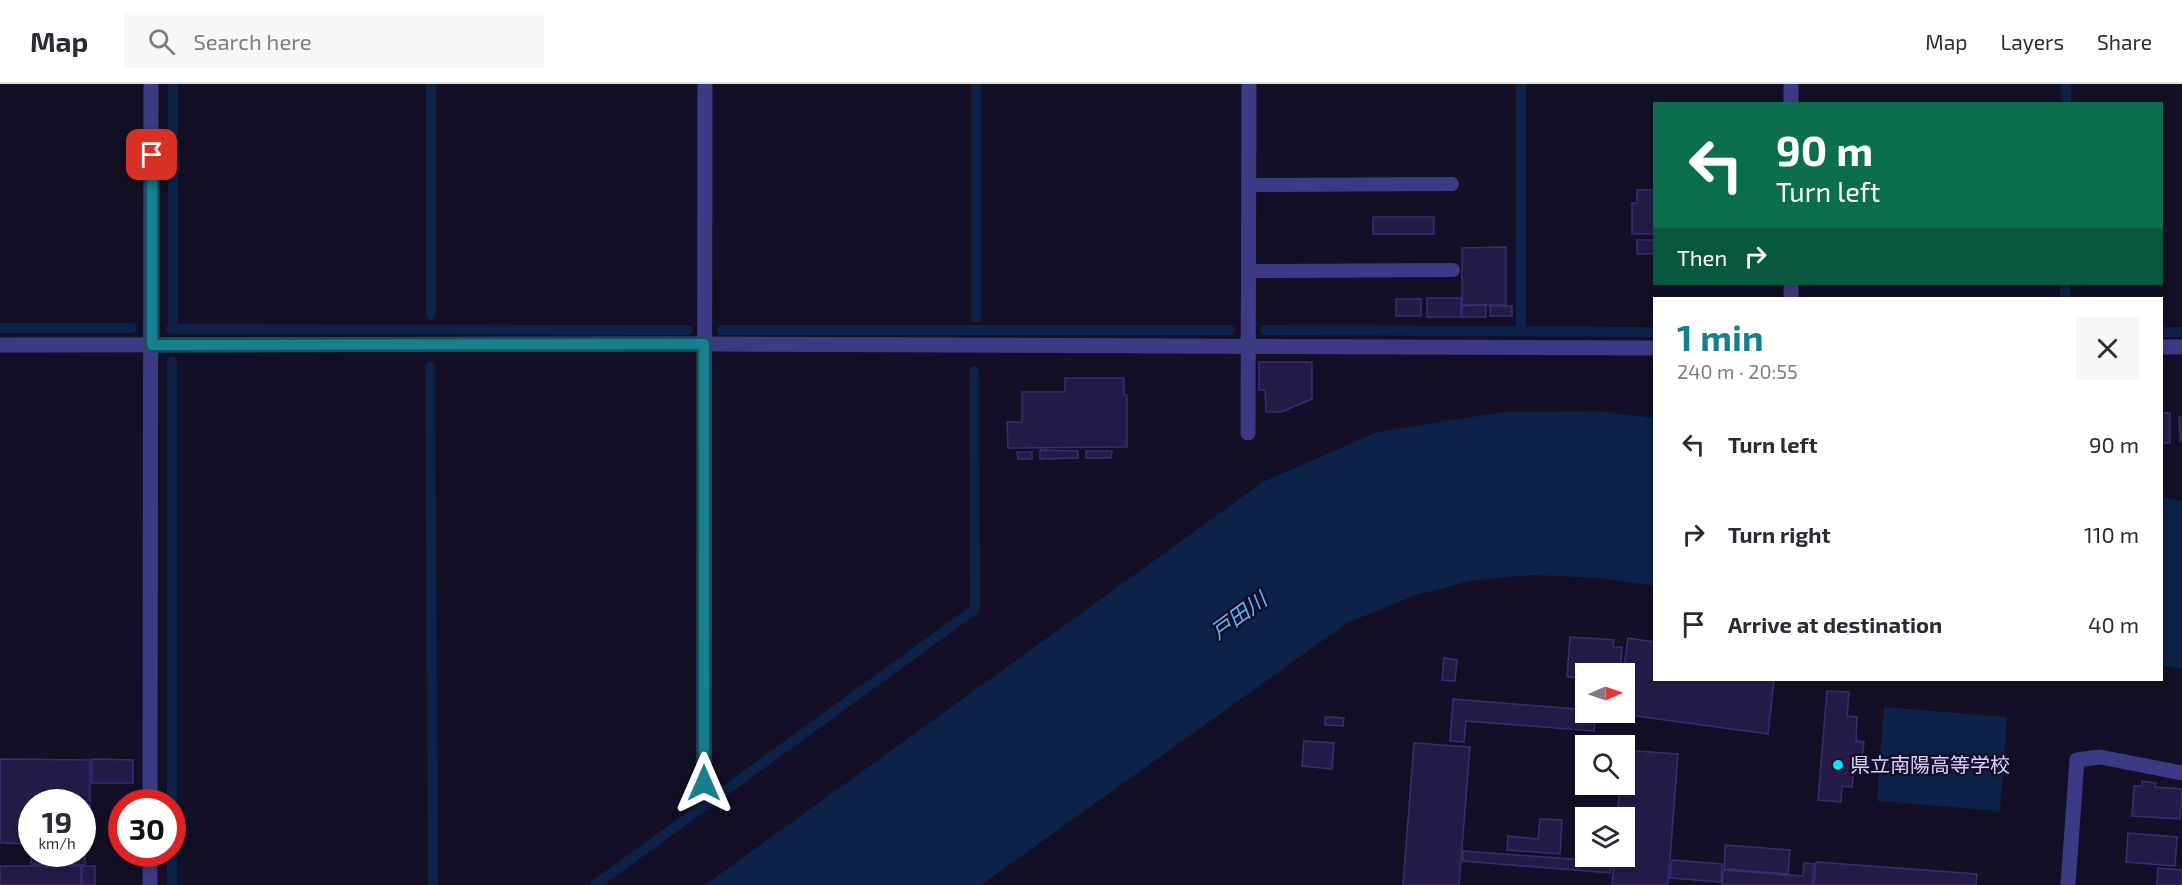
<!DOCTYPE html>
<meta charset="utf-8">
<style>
:root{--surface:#fff;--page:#f7f7f7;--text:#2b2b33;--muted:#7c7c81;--line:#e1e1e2;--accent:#187f8f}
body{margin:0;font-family:"Exo 2","Noto Sans JP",sans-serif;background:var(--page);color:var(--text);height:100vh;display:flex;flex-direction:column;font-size:22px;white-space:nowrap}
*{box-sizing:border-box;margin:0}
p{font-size:20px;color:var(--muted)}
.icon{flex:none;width:33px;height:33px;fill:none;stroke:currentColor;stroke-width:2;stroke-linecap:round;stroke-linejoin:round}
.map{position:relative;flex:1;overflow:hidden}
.details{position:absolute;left:1653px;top:213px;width:510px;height:384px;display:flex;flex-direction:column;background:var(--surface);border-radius:0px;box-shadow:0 3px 9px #0003}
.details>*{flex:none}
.banner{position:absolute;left:1653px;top:18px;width:510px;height:183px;border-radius:0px;box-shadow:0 3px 9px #0003;background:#0b6e4f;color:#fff;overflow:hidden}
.needle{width:39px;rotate:88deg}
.tools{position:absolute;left:1575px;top:579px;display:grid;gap:12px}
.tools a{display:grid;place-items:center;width:60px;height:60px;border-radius:0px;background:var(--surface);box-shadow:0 3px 9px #0003;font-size:30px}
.speed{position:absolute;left:18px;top:705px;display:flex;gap:12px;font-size:30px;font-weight:700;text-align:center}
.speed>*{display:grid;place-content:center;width:78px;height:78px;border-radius:50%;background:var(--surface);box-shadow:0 3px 9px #0003;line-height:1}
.speed small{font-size:15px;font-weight:400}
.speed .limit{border:9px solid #d22;background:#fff;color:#111}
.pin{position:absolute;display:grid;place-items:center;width:51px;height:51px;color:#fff;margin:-26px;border-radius:12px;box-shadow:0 3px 9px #0006}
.me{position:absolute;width:66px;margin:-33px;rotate:0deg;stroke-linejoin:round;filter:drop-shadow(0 0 4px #0008)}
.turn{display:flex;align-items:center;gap:21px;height:126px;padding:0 24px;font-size:27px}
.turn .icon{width:78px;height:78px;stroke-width:2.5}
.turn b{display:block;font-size:42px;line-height:51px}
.then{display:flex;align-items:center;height:57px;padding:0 24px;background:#0003;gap:12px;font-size:22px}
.round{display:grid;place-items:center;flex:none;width:63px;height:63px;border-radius:0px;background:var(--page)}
.headline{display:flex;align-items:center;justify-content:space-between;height:102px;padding:0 24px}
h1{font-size:36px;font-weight:700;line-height:45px;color:var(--accent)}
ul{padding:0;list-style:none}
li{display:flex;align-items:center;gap:18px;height:90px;padding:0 24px}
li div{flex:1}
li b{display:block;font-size:22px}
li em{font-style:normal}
header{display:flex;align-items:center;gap:36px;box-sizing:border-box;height:84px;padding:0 30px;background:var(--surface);border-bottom:2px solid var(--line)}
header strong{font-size:28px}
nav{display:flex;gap:33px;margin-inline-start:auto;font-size:21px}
.search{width:420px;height:54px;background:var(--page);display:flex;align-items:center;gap:15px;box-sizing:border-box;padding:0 21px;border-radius:0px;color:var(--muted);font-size:22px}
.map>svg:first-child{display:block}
</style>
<header>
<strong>Map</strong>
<div class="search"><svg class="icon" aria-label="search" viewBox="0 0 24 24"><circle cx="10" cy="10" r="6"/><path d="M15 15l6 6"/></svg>Search here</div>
<nav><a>Map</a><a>Layers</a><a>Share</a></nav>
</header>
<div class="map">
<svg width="2182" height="801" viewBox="0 0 2182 801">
<rect width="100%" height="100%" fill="#130f26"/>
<g fill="#0c2248">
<path d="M 1596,327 L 1654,334 L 1654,502 L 1601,494 L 1533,491 L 1474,496 L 1416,511 L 1347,539 L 981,801 L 705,801 L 1263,398 L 1377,348 L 1504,328 Z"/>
<path d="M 2162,413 L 2182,417 L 2182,585 L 2162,581 Z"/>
<path d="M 1884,623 L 2007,633 L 2000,727 L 1877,717 Z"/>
</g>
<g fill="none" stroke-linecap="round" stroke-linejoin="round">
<g stroke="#0c2248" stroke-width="10">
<path d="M 173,0 L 173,245"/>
<path d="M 431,0 L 431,231"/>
<path d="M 1521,0 L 1521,248"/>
<path d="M 2066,20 L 2066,0"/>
<path d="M 2065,214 L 2065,200"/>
<path d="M 976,234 L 976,0"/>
<path d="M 0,244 L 132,244"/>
<path d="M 171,245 L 688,246"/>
<path d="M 722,246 L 1230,246"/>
<path d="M 1265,246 L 1654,248"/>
<path d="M 2162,248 L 2182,248"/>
<path d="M 430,283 L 433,801"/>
<path d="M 172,718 L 172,278"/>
<path d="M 172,801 L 172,770"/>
<path d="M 595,801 L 975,525 L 974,287"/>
</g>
</g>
<g fill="#241b47" stroke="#3b2d73" stroke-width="1.5">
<path d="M 1637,106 L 1654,106 L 1654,150 L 1632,150 L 1632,119 L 1637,119 Z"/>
<rect x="1373" y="133" width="61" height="17"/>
<rect x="1637" y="156" width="17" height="14"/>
<path d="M 1506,163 L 1506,221 L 1462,221 L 1462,164 Z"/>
<rect x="1427" y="214" width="34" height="19"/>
<rect x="1396" y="215" width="25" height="17"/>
<path d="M 1486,221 L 1486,233 L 1462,233 L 1462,222 Z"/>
<rect x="1490" y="222" width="22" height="10"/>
<path d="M 1259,278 L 1312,278 L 1312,315 L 1281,328 L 1266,328 L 1265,306 L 1259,306 Z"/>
<path d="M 1065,294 L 1124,294 L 1124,311 L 1127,311 L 1127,363 L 1008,364 L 1007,338 L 1022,338 L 1022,308 L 1065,308 Z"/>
<rect x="2162" y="329" width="8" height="30"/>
<path d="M 2179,333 L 2182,333 L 2182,357 L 2180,357 Z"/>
<path d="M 1040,366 L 1078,367 L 1078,374 L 1040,375 Z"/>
<path d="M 1086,367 L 1112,367 L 1111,374 L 1086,374 Z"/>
<path d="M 1017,368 L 1032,368 L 1032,375 L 1018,375 Z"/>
<path d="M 1570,553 L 1614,556 L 1613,563 L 1622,563 L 1620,585 L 1611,584 L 1611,590 L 1586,590 L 1586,594 L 1567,593 Z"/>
<path d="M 1628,554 L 1654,558 L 1654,596 L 1774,596 L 1768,650 L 1606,628 L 1624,628 L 1624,590 L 1623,590 Z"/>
<path d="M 1444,574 L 1457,576 L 1455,597 L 1442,596 Z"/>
<path d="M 1578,596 L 1586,596 L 1586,628 L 1596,628 L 1594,647 L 1466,637 L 1464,658 L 1450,657 L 1453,615 L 1576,625 Z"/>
<path d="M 1827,607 L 1849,608 L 1847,632 L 1857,633 L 1856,657 L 1864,658 L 1861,684 L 1854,684 L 1852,703 L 1842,702 L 1841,718 L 1818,716 Z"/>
<path d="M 1325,633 L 1344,634 L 1343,642 L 1325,641 Z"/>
<path d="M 1304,657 L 1334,659 L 1332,685 L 1302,682 Z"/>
<path d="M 1414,659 L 1470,663 L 1459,801 L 1403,801 Z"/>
<path d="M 1624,666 L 1678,670 L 1668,801 L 1612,801 L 1614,772 L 1624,772 L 1624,734 L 1617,734 L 1620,700 L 1624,700 Z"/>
<path d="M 0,675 L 90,676 L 90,760 L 82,760 L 82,718 L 32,718 L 32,760 L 0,759 Z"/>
<path d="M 92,675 L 133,676 L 133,699 L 92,699 Z"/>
<path d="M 2142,697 L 2156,699 L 2155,703 L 2182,705 L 2180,735 L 2132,732 L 2134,702 L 2142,702 Z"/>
<path d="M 1540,735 L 1562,736 L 1560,770 L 1507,766 L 1508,752 L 1538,755 Z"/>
<path d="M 2128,749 L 2177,753 L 2175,782 L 2126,778 Z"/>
<path d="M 31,761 L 32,770 L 82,770 L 82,762 L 85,762 L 85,781 L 31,780 Z"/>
<path d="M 1725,761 L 1790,766 L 1788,790 L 1724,785 Z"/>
<path d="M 1463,767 L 1612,778 L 1610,789 L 1463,777 Z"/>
<path d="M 1672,776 L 1722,780 L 1721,798 L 1670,794 Z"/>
<path d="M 1816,778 L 1977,790 L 1976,801 L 1814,801 Z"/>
<path d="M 1804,779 L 1814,780 L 1812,801 L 1722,801 L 1723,786 L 1803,792 Z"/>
<rect x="0" y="782" width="81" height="19"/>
<rect x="82" y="782" width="13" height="19"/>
<path d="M 2158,784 L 2182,786 L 2182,801 L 2157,801 Z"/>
</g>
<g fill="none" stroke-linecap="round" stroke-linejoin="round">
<g stroke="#3d3a85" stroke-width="14">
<path d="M 1248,101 L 1452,100"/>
<path d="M 1248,187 L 1453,186"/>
</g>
<g stroke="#3d3a85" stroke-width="15">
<path d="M 1791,20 L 1791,0"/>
<path d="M 1791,214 L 1791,200"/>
<path d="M 0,261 L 704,260 L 1654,264"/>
<path d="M 2162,263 L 2182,263"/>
<path d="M 1248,349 L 1249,0"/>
<path d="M 704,699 L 705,0"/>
<path d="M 150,718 L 151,0"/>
<path d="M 150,801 L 150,770"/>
<path d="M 2068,801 L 2077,676 L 2100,673 L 2182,689"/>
</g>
</g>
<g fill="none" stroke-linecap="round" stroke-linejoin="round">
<g stroke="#10535d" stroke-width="15">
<path id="route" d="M 152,71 L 152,261 L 704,260 L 704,699"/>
</g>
<use href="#route" stroke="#187f8f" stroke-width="10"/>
</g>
<circle fill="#00e5ff" stroke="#130f26" stroke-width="2" cx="1838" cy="681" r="6"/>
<g text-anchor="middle" stroke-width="5" stroke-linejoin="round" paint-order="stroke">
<g font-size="20" fill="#d9d4ff" stroke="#130f26" text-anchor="start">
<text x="1850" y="688">県立南陽高等学校</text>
</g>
<g font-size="21" font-style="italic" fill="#62b6ff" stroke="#130f26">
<text transform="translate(1239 532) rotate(-36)" y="7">戸田川</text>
</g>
</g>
</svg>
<div class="tools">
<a><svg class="needle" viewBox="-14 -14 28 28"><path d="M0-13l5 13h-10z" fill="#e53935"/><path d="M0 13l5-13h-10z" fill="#7c7c81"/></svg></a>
<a><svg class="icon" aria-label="search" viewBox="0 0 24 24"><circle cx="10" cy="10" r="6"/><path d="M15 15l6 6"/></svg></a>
<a><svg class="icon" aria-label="layers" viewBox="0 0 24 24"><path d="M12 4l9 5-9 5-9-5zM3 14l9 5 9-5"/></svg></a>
</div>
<div class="speed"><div>19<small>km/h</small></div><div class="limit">30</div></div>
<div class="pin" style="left:152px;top:71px;background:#d93025"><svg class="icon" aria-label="arrive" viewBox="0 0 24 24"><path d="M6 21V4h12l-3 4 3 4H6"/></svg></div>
<svg class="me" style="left:704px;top:699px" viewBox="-20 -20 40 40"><path d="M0-17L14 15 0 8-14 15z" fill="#187f8f" stroke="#fff" stroke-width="4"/></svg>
<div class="banner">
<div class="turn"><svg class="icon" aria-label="left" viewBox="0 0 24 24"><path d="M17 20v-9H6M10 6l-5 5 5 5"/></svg><div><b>90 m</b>Turn left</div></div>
<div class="then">Then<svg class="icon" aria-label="right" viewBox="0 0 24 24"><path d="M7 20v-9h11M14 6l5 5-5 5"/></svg></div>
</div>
<section class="details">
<div class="headline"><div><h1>1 min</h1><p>240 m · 20:55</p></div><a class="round"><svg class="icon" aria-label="close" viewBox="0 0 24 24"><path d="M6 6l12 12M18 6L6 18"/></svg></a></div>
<ul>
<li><svg class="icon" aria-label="left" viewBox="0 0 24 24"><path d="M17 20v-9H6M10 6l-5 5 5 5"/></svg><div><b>Turn left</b></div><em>90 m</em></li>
<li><svg class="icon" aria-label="right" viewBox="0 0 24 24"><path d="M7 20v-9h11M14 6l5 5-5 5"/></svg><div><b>Turn right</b></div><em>110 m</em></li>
<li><svg class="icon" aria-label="arrive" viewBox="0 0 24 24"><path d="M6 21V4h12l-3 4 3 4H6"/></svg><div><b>Arrive at destination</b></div><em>40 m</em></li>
</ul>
</section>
</div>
